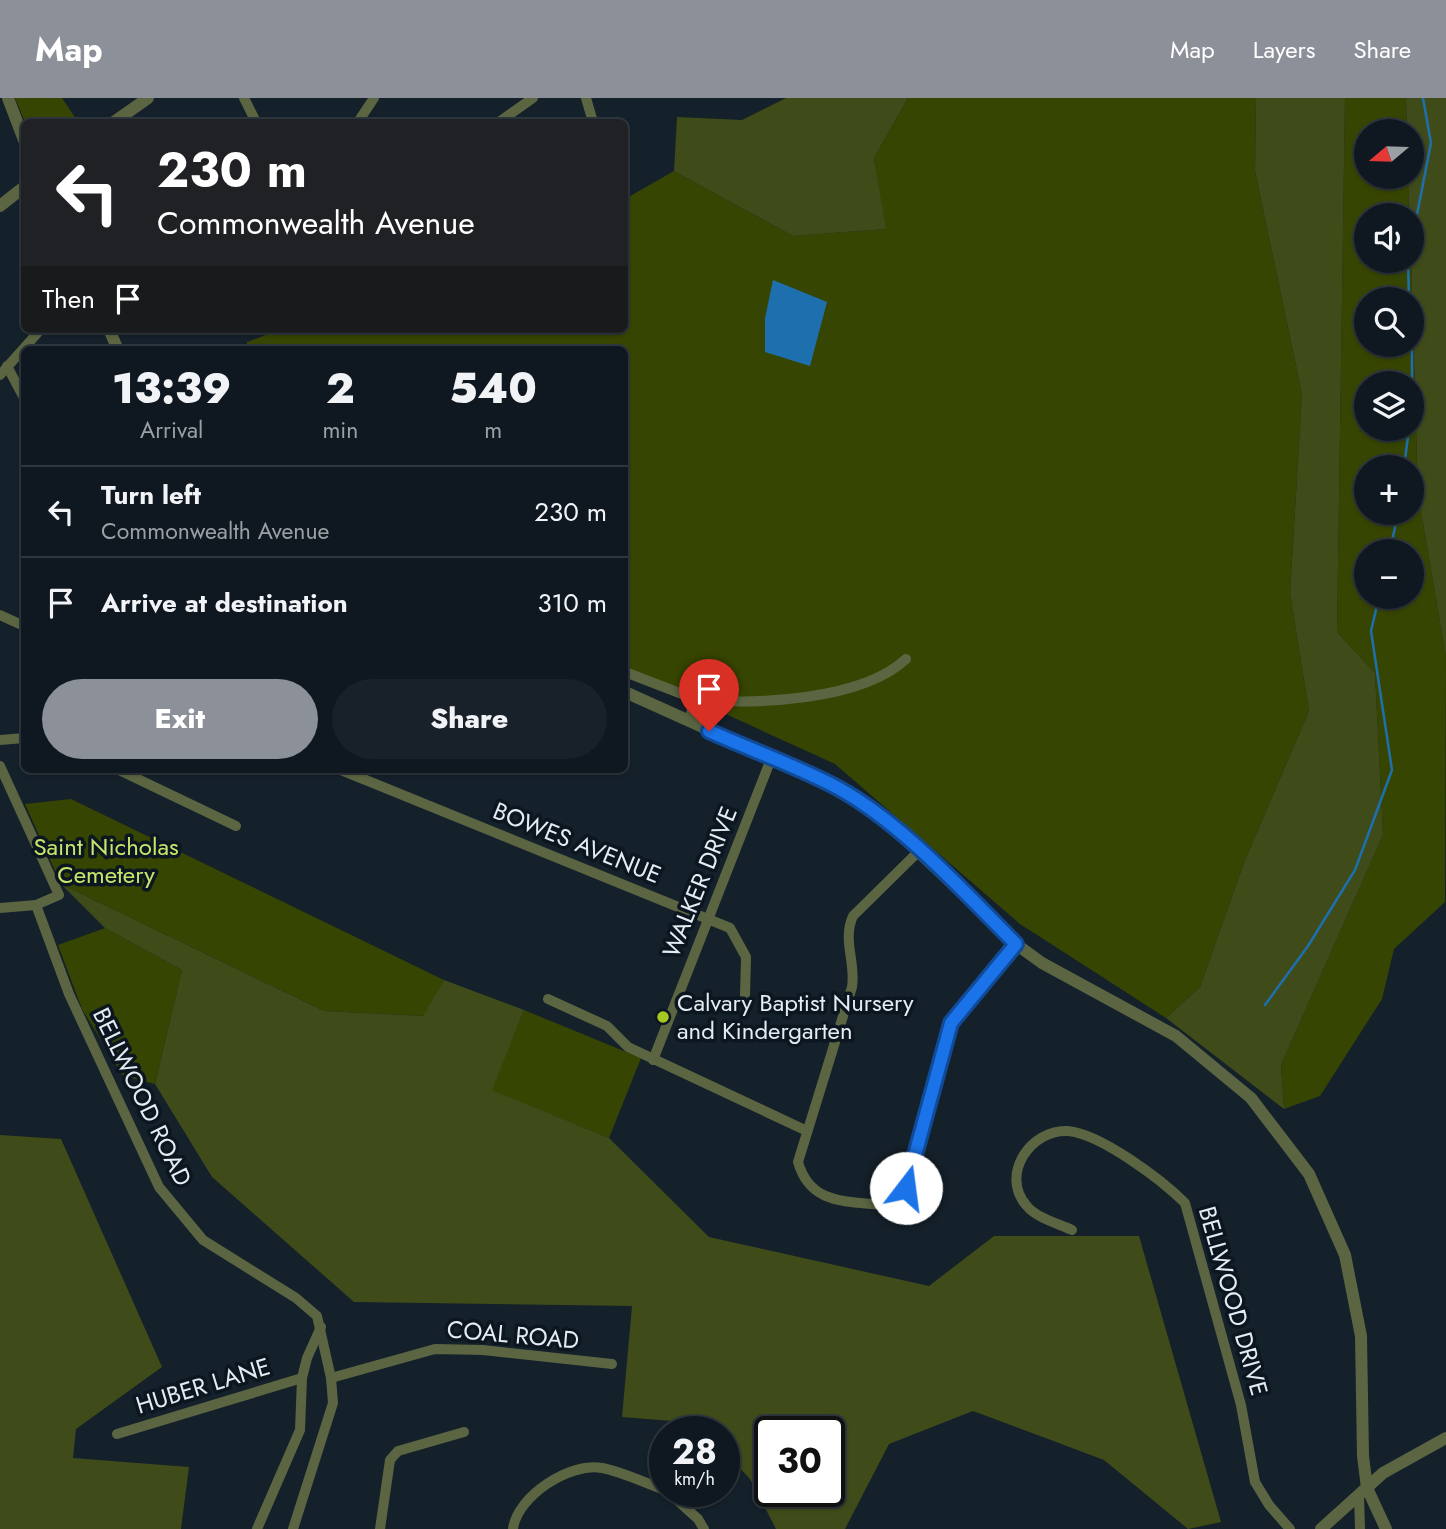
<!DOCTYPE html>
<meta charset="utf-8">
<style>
:root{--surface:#0f1820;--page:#182129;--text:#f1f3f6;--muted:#9ba0a5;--line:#2f373e;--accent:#8c9099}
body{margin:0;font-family:Jost,sans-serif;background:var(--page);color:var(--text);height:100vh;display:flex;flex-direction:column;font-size:26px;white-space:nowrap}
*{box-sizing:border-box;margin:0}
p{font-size:23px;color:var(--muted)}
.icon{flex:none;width:38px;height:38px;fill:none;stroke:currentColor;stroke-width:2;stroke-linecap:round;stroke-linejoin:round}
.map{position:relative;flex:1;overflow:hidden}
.side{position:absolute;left:21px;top:248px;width:607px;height:427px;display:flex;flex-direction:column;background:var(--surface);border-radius:10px;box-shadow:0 2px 5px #0004,0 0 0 2px var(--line)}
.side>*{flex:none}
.banner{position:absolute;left:21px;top:21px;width:607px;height:214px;border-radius:10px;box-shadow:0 2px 5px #0004,0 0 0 2px var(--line);background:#202124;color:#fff;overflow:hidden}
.needle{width:46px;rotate:251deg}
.tools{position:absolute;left:1354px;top:21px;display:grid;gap:14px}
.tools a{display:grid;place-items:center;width:70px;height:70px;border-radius:50%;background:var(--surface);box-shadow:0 2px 5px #0004,0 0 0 2px var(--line);font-size:35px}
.speed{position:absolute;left:649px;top:1318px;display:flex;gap:14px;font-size:35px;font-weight:700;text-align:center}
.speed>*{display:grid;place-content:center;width:91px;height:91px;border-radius:50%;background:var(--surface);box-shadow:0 2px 5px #0004,0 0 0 2px var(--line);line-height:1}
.speed small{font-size:18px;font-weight:400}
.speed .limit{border:4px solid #111;border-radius:10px;background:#fff;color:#111}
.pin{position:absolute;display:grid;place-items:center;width:60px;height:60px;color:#fff;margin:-72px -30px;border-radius:50% 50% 50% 0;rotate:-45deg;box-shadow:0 0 7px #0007}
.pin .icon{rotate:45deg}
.me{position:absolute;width:77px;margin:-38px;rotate:15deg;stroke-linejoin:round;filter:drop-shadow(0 0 5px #0008)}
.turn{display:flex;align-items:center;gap:24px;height:147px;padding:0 21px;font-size:32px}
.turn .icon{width:91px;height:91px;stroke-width:2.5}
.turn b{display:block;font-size:49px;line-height:60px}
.then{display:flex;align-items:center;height:66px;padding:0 21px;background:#0003;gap:14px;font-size:26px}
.eta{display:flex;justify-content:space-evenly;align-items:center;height:119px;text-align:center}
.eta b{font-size:42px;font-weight:800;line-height:49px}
.cta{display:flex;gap:14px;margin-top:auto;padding:14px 21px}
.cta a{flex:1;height:80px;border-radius:42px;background:var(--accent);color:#fff;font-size:28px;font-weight:800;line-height:80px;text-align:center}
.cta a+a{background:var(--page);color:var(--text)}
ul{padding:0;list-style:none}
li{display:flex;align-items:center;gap:21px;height:91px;padding:0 21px;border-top:2px solid var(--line)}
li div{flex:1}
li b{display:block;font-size:26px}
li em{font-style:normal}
header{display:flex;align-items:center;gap:42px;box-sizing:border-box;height:98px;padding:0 35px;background:var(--accent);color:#fff}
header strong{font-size:33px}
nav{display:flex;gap:38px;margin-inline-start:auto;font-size:24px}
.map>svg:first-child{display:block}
</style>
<header>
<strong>Map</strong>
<nav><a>Map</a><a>Layers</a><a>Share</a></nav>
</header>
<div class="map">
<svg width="1446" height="1431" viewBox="0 0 1446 1431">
<rect width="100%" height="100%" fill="#14202a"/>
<g fill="#374502" fill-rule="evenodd">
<path d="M 15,0 L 62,0 L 78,24 L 25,24 Z"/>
<path d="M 908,0 L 1256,0 L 1255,73 L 1302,296 L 1290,495 L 1309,613 L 1245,762 L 1200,889 L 1166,920 L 1020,826 L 835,666 L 625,570 L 625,252 L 246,252 L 247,244 L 282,231 L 625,231 L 625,101 L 674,73 L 793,138 L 885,131 L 874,60 Z"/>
<path d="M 1345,0 L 1406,0 L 1407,33 L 1367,33 L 1367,79 L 1408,79 L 1409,117 L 1367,117 L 1367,163 L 1411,163 L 1412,201 L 1367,201 L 1367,247 L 1412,247 L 1412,211 L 1418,396 L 1446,559 L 1445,804 L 1394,851 L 1382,901 L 1320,998 L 1284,1011 L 1281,967 L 1383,737 L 1375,575 L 1337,534 ZM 1367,285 L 1412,285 L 1412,331 L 1367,331 ZM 1367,369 L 1412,369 L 1412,415 L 1367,415 ZM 1367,453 L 1412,453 L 1412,499 L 1367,499 Z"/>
<path d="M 71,701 L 444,882 L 424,918 L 324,913 L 61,786 L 25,706 Z"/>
<path d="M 105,830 L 182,872 L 155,986 L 123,978 L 82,911 L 58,847 Z"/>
<path d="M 524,912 L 641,960 L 609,1040 L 491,992 Z"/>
</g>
<g fill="#3f4b19" fill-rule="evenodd">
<path d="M 786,0 L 908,0 L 874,60 L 886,131 L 793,138 L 674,73 L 677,19 L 742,22 Z"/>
<path d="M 1256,0 L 1345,0 L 1337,534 L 1375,575 L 1383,737 L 1281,967 L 1284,1011 L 1166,920 L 1200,889 L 1245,762 L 1309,613 L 1290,495 L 1302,296 L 1255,73 Z"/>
<path d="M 1406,0 L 1446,0 L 1446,559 L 1418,396 L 1411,163 L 1412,117 L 1409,117 L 1408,79 L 1412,79 L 1412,33 L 1407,33 Z"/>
<path d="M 61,786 L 324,913 L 423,918 L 444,882 L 524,912 L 492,992 L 609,1040 L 709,1139 L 929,1188 L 994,1138 L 1139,1138 L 1221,1424 L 1188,1431 L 1104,1362 L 973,1313 L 889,1346 L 845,1431 L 776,1431 L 750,1381 L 725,1354 L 724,1334 L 705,1333 L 697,1325 L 622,1319 L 632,1208 L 354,1204 L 212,1079 L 155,986 L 182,872 L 105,830 ZM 770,1334 L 830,1334 L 830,1393 L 770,1393 Z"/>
<path d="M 0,1037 L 61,1041 L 162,1269 L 76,1331 L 73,1360 L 189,1369 L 181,1431 L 0,1431 Z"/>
</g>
<path fill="#1d70ad" d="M 773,182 L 827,204 L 810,268 L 765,254 L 765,220 Z"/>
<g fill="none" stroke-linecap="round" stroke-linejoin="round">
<g stroke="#1d70ad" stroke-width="2.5">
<path d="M 1412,142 L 1431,45 L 1423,0"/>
<path d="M 1408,163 L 1409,201"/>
<path d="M 1412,247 L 1412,305"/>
<path d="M 1404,369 L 1409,331"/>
<path d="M 1390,453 L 1398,415"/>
<path d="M 1265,907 L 1308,848 L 1355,772 L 1392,672 L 1371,533 L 1379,499"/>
</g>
<g stroke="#5b6542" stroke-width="10">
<path d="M 244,0 L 256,24"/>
<path d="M 586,0 L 593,24"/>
<path d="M 358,24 L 374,0"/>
<path d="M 499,24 L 533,0"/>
<path d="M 7,268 L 24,300"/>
<path d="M 0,277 L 41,231"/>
<path d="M 0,517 L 24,528"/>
<path d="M 625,574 L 695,601"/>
<path d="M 689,623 L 695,601 C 754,607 861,603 906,561"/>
<path d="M 0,642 L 24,640"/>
<path d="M 0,668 L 59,797 L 36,807 L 0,810"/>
<path d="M 119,672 L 236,728"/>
<path d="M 341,672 L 730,830 L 746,859 L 745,897"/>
<path d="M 919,753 L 853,818 C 842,842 856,864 852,889 L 798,1064 C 810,1106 844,1103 882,1107 L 906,1090 L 951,925 L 1016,846"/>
<path d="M 36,807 L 69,896 L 159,1089 L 203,1142 L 296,1200 L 317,1218 L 331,1280 L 333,1305 L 293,1431"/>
<path d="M 548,901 L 607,928 L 628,949 L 807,1033"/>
<path d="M 653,962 L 771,661"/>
<path d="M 1072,1132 C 1057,1125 1036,1120 1026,1107 C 1000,1076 1031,1031 1068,1033 C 1101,1036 1162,1082 1185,1105 L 1241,1307 L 1255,1384 L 1269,1407 L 1290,1431"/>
<path d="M 331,1280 L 435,1251 L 483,1252 L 612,1266"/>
<path d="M 117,1336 L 302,1280"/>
<path d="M 667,1393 L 698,1421 L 704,1431"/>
<path d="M 1359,1397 L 1360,1431"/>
<path d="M 257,1431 L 300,1332 L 302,1280 L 307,1260 L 321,1229"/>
<path d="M 380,1431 L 390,1362 L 398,1353 L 464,1334"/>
<path d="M 513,1431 C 517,1398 570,1364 602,1370 C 623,1374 645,1385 665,1392"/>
</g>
<g stroke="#5b6542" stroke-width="12">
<path d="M 8,0 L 24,42"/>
<path d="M 114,24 L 148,0"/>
<path d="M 0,108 L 24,89"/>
<path d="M 109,231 L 118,252"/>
<path d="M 625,594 L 838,690 L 891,728 L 1016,846 L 1042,865 L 1176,938 L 1251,1000 L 1309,1076 L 1345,1157 L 1361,1238 L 1363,1358 L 1367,1390 L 1386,1431"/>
<path d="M 1321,1431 L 1383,1375 L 1446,1340"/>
</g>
</g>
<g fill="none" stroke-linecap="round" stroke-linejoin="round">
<g stroke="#114b97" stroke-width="18">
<path id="route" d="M 709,633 C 751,652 797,668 838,690 C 903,726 963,793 1016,846 L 951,925 L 906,1090"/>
</g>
<use href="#route" stroke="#1a73e8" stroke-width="12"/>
</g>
<circle fill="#a6c821" stroke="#0b1620" stroke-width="2.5" cx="663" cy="919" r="7"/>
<g text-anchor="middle" stroke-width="7" stroke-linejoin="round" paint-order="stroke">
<g font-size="24" fill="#e4ebf2" stroke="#0b1620">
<text transform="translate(577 745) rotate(22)" y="8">BOWES AVENUE</text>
<text transform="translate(700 784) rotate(-68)" y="8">WALKER DRIVE</text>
<text transform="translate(142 999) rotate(64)" y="8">BELLWOOD ROAD</text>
<text transform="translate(1233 1203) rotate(74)" y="8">BELLWOOD DRIVE</text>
<text transform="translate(513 1237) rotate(5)" y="8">COAL ROAD</text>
<text transform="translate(203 1288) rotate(-17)" y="8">HUBER LANE</text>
</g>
<g font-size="24" fill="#c7e66c" stroke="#0b1620">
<text x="106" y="757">Saint Nicholas<tspan x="106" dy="28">Cemetery</tspan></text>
</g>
<g font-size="24" fill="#e4ebf2" stroke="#0b1620" text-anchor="start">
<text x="677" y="913">Calvary Baptist Nursery<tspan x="677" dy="28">and Kindergarten</tspan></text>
</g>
</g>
</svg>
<div class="tools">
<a><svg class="needle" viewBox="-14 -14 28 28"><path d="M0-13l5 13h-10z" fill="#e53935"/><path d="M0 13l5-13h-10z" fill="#9ba0a5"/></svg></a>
<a><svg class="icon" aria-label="sound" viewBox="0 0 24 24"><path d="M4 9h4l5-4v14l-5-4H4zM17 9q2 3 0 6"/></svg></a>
<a><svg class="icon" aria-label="search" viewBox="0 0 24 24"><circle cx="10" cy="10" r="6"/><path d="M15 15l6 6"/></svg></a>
<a><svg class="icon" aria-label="layers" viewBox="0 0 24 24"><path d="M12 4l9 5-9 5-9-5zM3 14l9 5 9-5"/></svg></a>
<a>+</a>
<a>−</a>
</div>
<div class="speed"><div>28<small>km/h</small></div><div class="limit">30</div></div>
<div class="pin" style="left:709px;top:633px;background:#d93025"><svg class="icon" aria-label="arrive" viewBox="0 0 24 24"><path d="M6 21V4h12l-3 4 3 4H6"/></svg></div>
<svg class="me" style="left:906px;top:1090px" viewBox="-20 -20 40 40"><circle r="19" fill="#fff"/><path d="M0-13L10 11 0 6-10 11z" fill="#1a73e8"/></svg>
<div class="banner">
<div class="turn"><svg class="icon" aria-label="left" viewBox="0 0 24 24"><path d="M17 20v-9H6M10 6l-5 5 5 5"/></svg><div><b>230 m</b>Commonwealth Avenue</div></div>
<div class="then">Then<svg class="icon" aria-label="arrive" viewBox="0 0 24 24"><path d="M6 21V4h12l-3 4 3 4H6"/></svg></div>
</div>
<section class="side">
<div class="eta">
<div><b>13:39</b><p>Arrival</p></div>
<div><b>2</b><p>min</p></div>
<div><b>540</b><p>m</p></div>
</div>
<ul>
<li><svg class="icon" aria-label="left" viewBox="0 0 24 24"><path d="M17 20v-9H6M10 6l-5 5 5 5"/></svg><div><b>Turn left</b><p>Commonwealth Avenue</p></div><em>230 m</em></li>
<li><svg class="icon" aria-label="arrive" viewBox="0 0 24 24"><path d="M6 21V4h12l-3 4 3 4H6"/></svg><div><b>Arrive at destination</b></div><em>310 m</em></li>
</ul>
<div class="cta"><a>Exit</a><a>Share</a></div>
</section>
</div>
